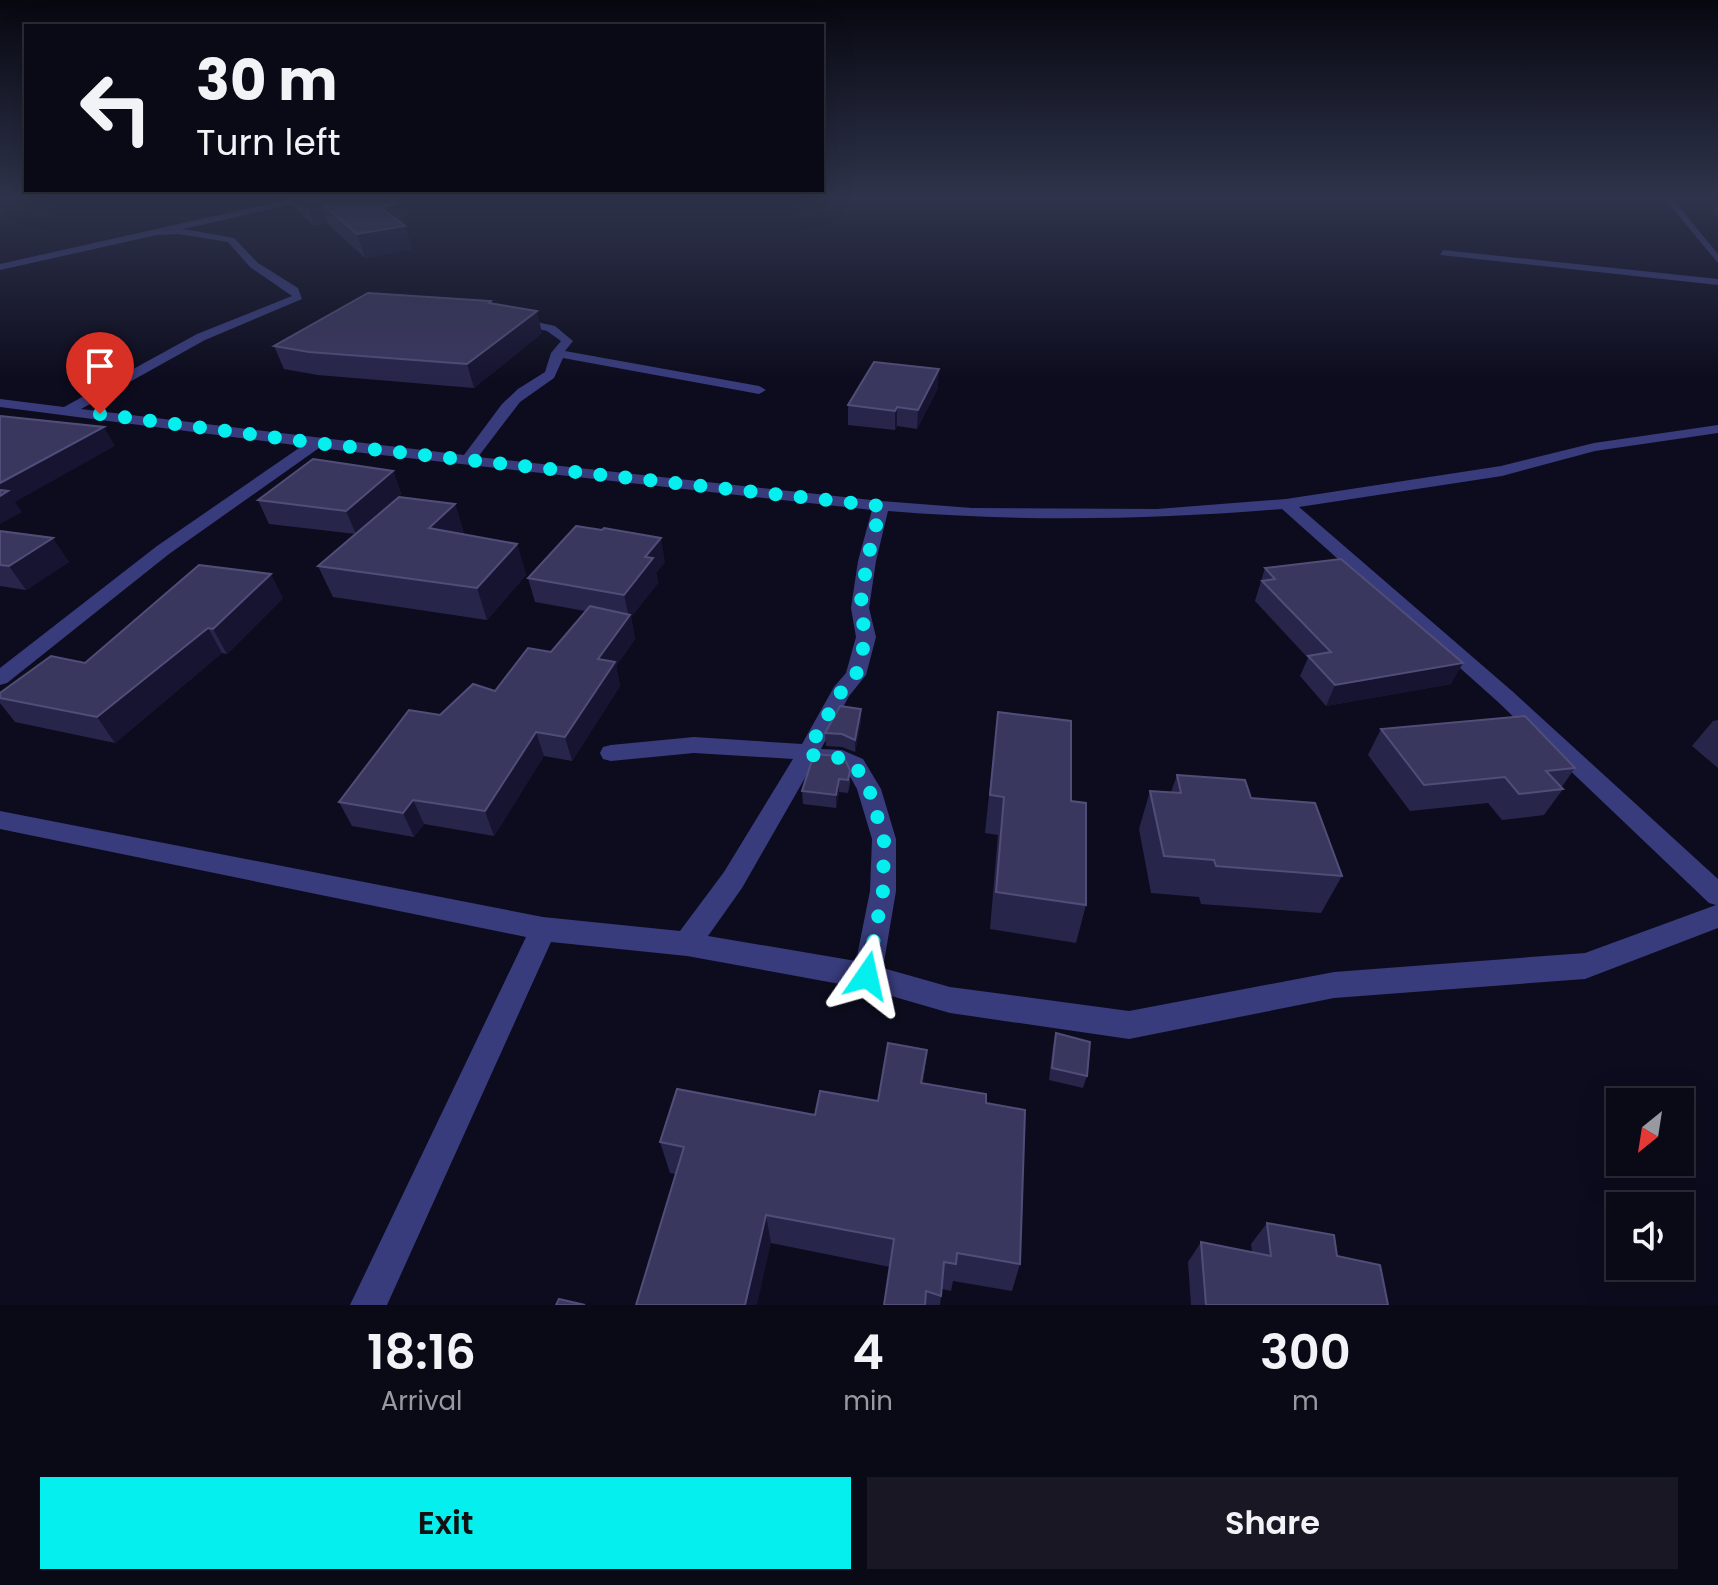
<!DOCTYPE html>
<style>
:root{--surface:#0a0916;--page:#181723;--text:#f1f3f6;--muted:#999aa1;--line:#2a2a35;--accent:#05efee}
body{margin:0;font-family:Poppins,sans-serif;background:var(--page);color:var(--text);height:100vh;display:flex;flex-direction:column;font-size:30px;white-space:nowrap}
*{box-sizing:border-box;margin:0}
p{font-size:26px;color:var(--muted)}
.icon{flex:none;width:44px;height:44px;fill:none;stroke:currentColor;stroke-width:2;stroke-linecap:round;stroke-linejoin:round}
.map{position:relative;height:1305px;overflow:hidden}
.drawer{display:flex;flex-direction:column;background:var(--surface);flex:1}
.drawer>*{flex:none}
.guide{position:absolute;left:24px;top:24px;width:800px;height:168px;border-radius:0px;box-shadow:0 8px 32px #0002,0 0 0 2px var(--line);background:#0a0916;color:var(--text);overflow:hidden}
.needle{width:52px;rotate:210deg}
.tools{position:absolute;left:1606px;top:1088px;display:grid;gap:16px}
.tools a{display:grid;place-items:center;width:88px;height:88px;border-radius:0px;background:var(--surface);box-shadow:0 8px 32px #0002,0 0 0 2px var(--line);font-size:40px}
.pin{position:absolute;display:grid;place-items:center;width:68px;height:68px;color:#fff;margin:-82px -34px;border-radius:50% 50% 50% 0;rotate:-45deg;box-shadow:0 0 8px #0007}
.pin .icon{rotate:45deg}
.me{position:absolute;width:88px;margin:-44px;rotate:11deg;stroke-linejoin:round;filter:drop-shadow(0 0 6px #0008)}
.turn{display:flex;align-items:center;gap:28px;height:168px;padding:0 40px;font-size:36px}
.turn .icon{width:104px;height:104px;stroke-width:2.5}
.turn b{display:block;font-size:56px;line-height:68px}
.eta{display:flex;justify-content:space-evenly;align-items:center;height:136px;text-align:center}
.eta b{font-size:48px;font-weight:600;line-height:56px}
.primary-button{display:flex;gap:16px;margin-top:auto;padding:16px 40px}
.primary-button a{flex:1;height:92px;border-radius:0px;background:var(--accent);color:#111;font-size:32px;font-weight:600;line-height:92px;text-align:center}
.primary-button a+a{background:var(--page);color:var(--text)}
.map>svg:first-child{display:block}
</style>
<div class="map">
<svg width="1718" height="1305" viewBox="0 0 1718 1305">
<rect width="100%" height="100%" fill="#0d0c1e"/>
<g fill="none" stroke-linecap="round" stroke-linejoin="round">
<g fill="#383c7c" fill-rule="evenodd">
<path d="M 1663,197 L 1671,197 L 1718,254 L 1718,263 Z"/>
<path d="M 295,198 L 298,203 L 183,229 L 234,238 L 258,263 L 298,288 L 302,299 L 205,340 L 81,409 L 464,455 L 502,404 L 518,389 L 545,372 L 551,353 L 561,341 L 547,331 L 510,322 L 510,318 L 514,317 L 555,326 L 573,341 L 565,351 L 759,386 L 766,390 L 759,394 L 563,358 L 554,378 L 520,402 L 478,457 L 881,501 L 972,508 L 1157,509 L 1286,499 L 1501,466 L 1594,443 L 1718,425 L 1718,433 L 1595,451 L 1502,476 L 1299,507 L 1512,691 L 1718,879 L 1718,928 L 1585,979 L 1334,998 L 1129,1039 L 950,1013 L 867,989 L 687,956 L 551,942 L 387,1305 L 350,1305 L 526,937 L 0,829 L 0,811 L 543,917 L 680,931 L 724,872 L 793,759 L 694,753 L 611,761 L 603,759 L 600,753 L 603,747 L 611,745 L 694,737 L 802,744 L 834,687 L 846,673 L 856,637 L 851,608 L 858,561 L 872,510 L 319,448 L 169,554 L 7,683 L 0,685 L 0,668 L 157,546 L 302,446 L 0,407 L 0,399 L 64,407 L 197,334 L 292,296 L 250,267 L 228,242 L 179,234 L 157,235 L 0,270 L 0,264 ZM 1282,509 L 1497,701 L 1709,903 L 1716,905 L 1585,953 L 1334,972 L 1129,1011 L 950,987 L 883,968 L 896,891 L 896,839 L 881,789 L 863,759 L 842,750 L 821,749 L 849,696 L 866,675 L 876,637 L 869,608 L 876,561 L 888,511 C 1023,522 1148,520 1282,509 ZM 813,764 L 838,766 L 847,771 L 857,789 L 872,839 L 870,891 L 856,961 L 708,936 L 742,888 Z"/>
<path d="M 1443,250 L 1718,279 L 1718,285 L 1440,255 Z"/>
</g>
</g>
<g fill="#28254b">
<path d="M 291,197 L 390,197 L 398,203 L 412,249 L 365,258 L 327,223 L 314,226 L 294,207 Z"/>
<path d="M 1718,204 L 1718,218 L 1713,212 Z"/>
<path d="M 491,301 L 492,304 L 542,333 L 474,388 L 318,375 L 284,369 L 274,346 Z"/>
<path d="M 938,388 L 917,429 L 897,426 L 895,430 L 848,425 L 848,405 Z"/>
<path d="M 393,471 L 401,494 L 365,526 L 455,504 L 464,534 L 517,544 L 526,575 L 487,620 L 333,597 L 318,566 L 356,534 L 269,524 L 258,500 Z"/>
<path d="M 0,531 L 69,562 L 26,590 L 0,586 Z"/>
<path d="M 665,562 L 656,573 L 658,583 L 631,617 L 635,639 L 616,666 L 620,686 L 572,761 L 544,756 L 494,836 L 424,824 L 414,837 L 352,826 L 339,802 L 440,715 L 495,691 L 551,652 L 585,611 L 535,602 L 528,578 Z"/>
<path d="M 1265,568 L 1451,684 L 1326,706 L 1300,676 L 1308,658 L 1255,601 Z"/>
<path d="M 283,598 L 227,654 L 222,653 L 115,743 L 15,722 L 0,703 L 0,693 L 85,663 Z"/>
<path d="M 998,712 L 1071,801 L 1086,905 L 1076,943 L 990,929 L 998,835 L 985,833 Z"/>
<path d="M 1718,720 L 1718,768 L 1692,746 L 1713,721 Z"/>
<path d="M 861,722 L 855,752 L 842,747 L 826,746 L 825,733 Z"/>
<path d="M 1381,729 L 1575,768 L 1561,788 L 1563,789 L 1544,815 L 1502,820 L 1488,803 L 1410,811 L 1368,755 Z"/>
<path d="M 850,770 L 850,783 L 848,793 L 839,792 L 836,808 L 803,804 L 802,791 Z"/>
<path d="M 1177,775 L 1251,798 L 1342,876 L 1321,913 L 1201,904 L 1199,897 L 1151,893 L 1139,829 L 1150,791 L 1171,792 Z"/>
<path d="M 1056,1033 L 1087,1076 L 1083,1088 L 1049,1080 L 1053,1045 Z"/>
<path d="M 927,1050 L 923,1083 L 986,1103 L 1020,1264 L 1012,1291 L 953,1281 L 951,1291 L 942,1289 L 940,1305 L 884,1305 L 890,1267 L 771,1243 L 676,1174 L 670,1173 L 660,1142 L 815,1115 L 878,1101 Z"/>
<path d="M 1267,1223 L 1337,1256 L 1388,1305 L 1191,1305 L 1188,1262 L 1201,1242 L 1252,1252 L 1251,1244 Z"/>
</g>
<g fill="#161431">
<path d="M 319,201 L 327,223 L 314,226 L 306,203 Z"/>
<path d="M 398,203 L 412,249 L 365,258 L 357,234 L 381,208 Z"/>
<path d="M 537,311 L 542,333 L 474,388 L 467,364 Z"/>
<path d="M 939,369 L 938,388 L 917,429 L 918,410 Z"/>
<path d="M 897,407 L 897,426 L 895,430 L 895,411 Z"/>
<path d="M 104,427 L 115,446 L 15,502 L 22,512 L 0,524 L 0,483 Z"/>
<path d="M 393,471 L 401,494 L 356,534 L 346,511 Z"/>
<path d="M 455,504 L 464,535 L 429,528 Z"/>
<path d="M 53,538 L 69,562 L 26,590 L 9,566 Z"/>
<path d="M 661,538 L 665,562 L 656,573 L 658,583 L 631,617 L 635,639 L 616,666 L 620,686 L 572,761 L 565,737 L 598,659 L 629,617 L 624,595 L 645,557 Z"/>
<path d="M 517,544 L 526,575 L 487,620 L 477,588 Z"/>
<path d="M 271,574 L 283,598 L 227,654 L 213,629 Z"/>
<path d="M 208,628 L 222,653 L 115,743 L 97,717 Z"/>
<path d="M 1463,663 L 1451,684 L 1326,706 L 1335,685 Z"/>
<path d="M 861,709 L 861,722 L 855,752 L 855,740 Z"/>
<path d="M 536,732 L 544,756 L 494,836 L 485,811 Z"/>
<path d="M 839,779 L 839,792 L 836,808 L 836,795 Z"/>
<path d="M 413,800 L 424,824 L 414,837 L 403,813 Z"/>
<path d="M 927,1050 L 923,1083 L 921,1083 Z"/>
<path d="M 766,1215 L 771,1243 L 757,1305 L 745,1305 Z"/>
</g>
<g fill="#3a375f" stroke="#504e78" stroke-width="2">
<path d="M 299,197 L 390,197 L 398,203 L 381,208 L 405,226 L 357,234 L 319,201 L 306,203 Z"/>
<path d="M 368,293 L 491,301 L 489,303 L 537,311 L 467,364 L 309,352 L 274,346 Z"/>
<path d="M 874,362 L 939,369 L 918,410 L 897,407 L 895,411 L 848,405 Z"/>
<path d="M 0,416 L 104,427 L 0,483 Z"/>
<path d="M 313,459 L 393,471 L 346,511 L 258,500 Z"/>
<path d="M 0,490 L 8,491 L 0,496 Z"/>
<path d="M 399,497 L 455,504 L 429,528 L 517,544 L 477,588 L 318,566 Z"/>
<path d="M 576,526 L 602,530 L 604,528 L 661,538 L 645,557 L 653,558 L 624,595 L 528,578 Z"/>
<path d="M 0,531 L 53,538 L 9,566 L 0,565 Z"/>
<path d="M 1341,559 L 1463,663 L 1335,685 L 1308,656 L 1331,652 L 1262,581 L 1275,579 L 1265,568 Z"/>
<path d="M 199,565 L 271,574 L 213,629 L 208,628 L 97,717 L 0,698 L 0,693 L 51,656 L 85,663 Z"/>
<path d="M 590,606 L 630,615 L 598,659 L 615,662 L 565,737 L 536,732 L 485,811 L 413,800 L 403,813 L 339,802 L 409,710 L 440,715 L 473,684 L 495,691 L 528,648 L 551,652 Z"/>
<path d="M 840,706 L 861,709 L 855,740 L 842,734 L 825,733 Z"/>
<path d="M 998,712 L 1071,721 L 1071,801 L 1086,803 L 1086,905 L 996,892 L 1004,797 L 990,795 Z"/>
<path d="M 1525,716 L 1575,768 L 1546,771 L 1563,789 L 1519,794 L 1505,777 L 1424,785 L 1381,729 Z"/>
<path d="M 814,754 L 837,756 L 845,760 L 850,770 L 848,780 L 839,779 L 836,795 L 802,791 Z"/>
<path d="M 1177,775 L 1245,780 L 1251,798 L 1315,803 L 1342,876 L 1216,866 L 1214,860 L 1164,856 L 1150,791 L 1181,793 Z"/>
<path d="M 1056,1033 L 1090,1042 L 1087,1076 L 1052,1068 Z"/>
<path d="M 888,1043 L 927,1050 L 921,1083 L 986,1094 L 986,1103 L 1025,1110 L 1020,1264 L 957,1253 L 956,1264 L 944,1262 L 941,1296 L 926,1291 L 925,1305 L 884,1305 L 894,1239 L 766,1215 L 745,1305 L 636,1305 L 684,1147 L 660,1142 L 677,1089 L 815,1115 L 820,1091 L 878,1101 Z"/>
<path d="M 1267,1223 L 1334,1235 L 1337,1256 L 1380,1265 L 1388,1305 L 1206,1305 L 1201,1242 L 1271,1256 Z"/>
<path d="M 559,1299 L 585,1305 L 556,1305 Z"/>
</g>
<linearGradient id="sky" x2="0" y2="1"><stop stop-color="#070710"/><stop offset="0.52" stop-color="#2f344c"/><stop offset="1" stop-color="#2f344c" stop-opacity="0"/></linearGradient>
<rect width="1718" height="380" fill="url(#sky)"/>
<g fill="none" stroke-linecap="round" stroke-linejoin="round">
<path stroke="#05efee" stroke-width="14" stroke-dasharray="0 25.2" d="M 100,414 L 316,443 L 881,506 L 867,561 L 860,608 L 866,637 L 856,675 L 841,692 L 807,752 L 817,757 L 842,758 L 855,765 L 869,789 L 884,839 L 883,891 L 867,976"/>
</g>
</svg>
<div class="tools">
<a><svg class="needle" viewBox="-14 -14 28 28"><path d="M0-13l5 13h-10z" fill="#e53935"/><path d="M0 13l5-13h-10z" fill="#999aa1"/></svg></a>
<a><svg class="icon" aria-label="sound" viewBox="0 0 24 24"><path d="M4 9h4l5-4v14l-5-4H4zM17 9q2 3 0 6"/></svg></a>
</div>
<div class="pin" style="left:100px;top:414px;background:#d93025"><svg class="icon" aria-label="arrive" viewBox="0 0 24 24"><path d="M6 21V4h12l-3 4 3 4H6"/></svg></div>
<svg class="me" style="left:867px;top:976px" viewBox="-20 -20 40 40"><path d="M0-17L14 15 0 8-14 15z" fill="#05efee" stroke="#fff" stroke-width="4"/></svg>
<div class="guide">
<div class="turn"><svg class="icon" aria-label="left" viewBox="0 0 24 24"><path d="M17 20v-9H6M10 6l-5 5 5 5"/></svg><div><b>30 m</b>Turn left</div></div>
</div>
</div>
<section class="drawer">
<div class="eta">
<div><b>18:16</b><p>Arrival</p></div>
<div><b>4</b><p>min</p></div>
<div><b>300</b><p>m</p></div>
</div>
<div class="primary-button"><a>Exit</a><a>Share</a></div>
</section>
